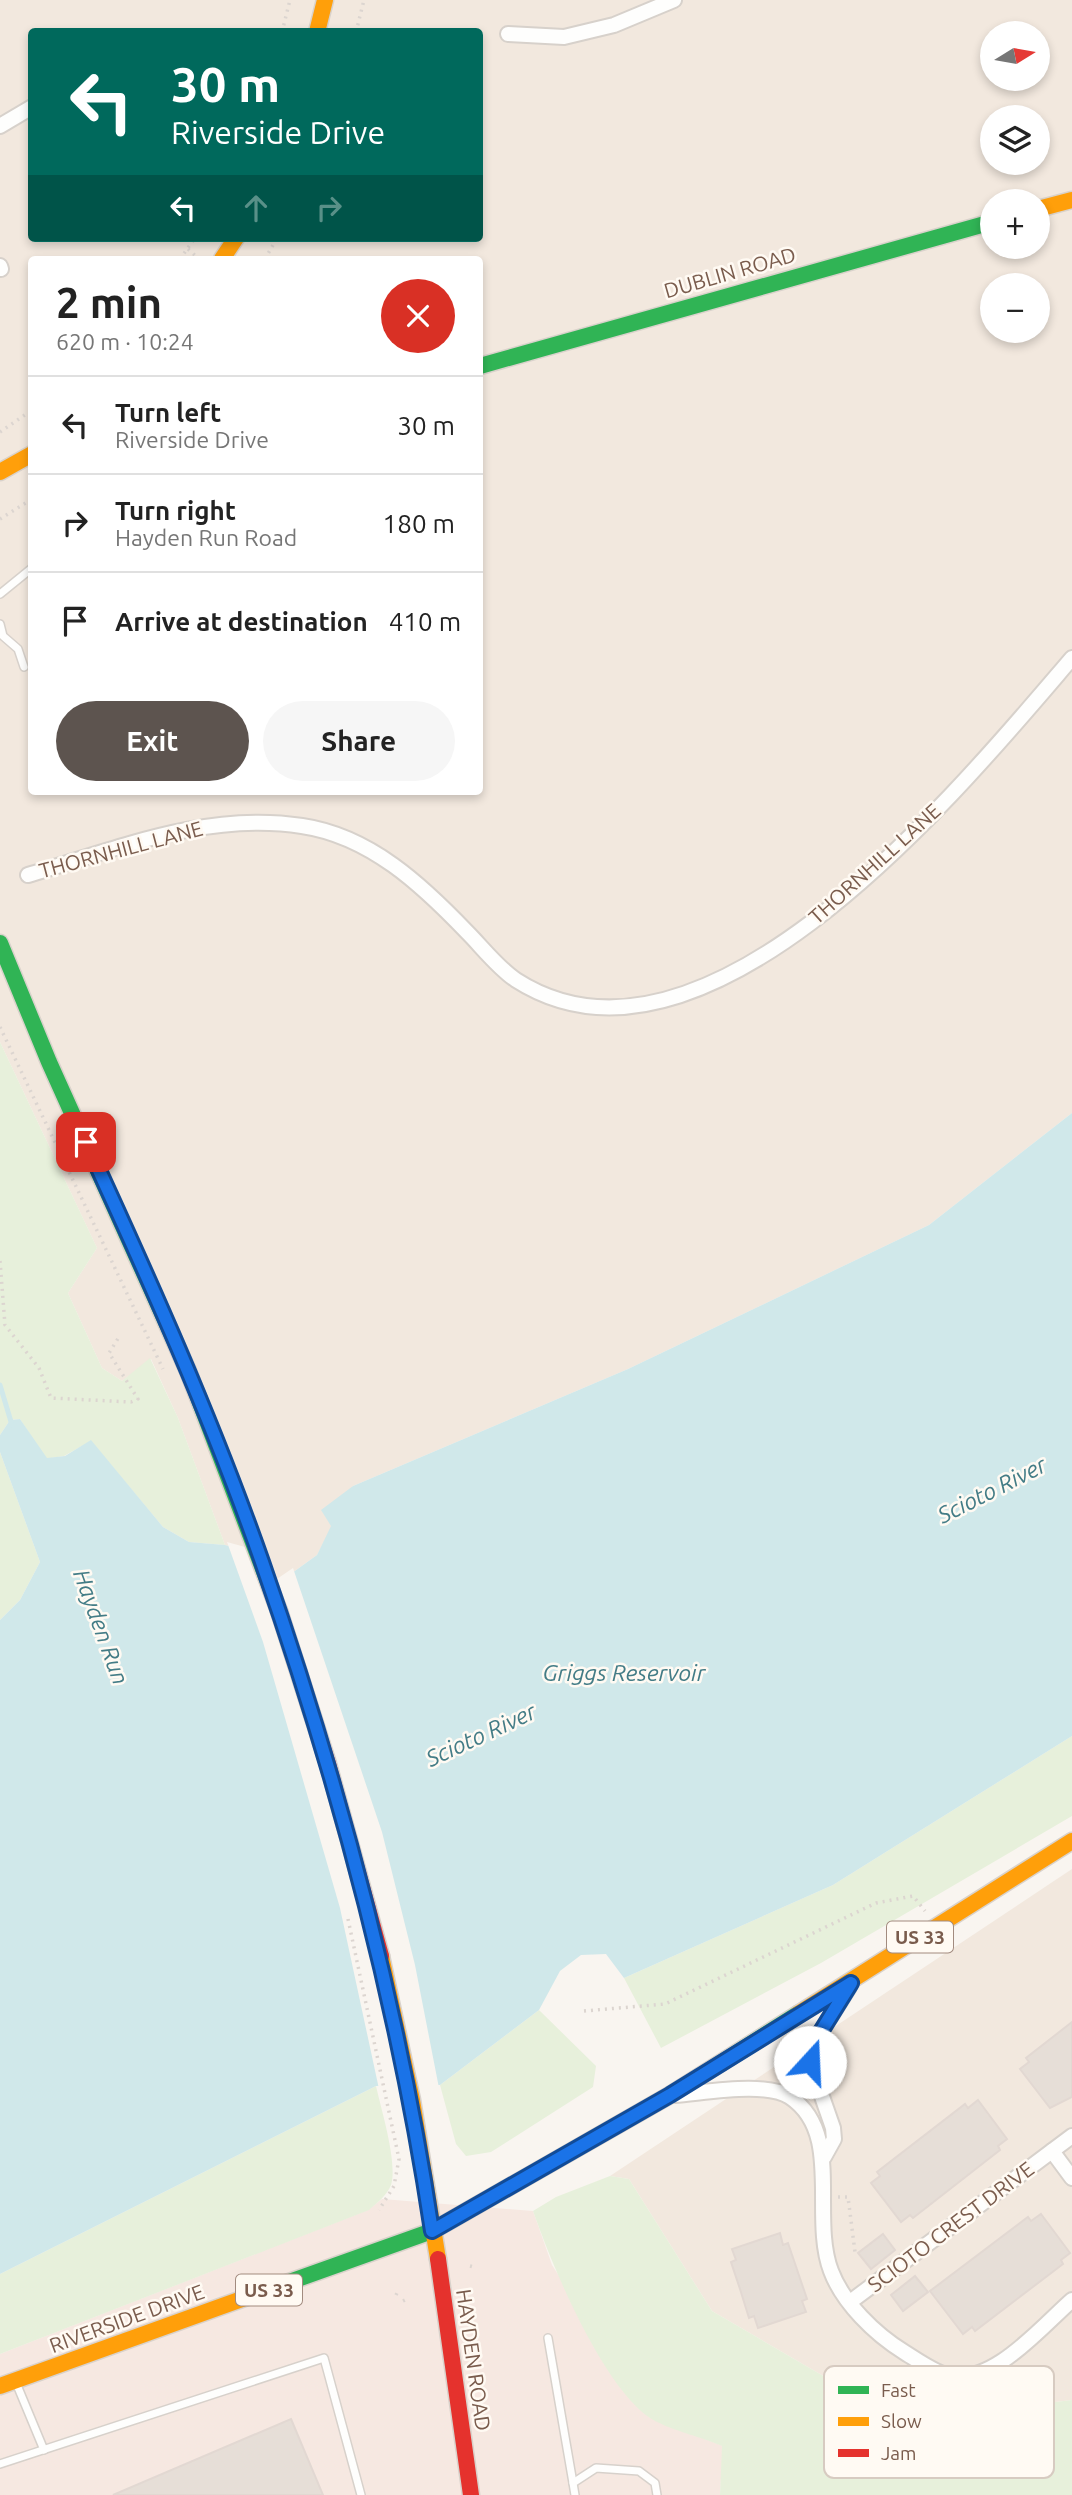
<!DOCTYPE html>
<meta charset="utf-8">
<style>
:root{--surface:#fff;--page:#f6f6f6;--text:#222;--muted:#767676;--line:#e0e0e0;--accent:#5d544f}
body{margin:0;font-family:Ubuntu,sans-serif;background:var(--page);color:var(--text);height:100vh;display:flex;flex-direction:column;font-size:26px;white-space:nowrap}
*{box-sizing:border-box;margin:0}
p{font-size:23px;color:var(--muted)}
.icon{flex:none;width:38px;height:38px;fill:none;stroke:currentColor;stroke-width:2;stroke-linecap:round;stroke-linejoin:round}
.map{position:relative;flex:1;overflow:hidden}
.side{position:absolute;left:28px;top:256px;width:455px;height:539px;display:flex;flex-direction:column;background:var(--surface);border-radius:7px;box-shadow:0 4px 10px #0003}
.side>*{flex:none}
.hud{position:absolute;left:28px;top:28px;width:455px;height:214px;border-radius:7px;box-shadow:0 4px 10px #0003;background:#00695c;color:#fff;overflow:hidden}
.needle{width:46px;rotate:79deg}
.controls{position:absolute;left:980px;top:21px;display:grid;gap:14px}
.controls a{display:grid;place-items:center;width:70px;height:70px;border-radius:50%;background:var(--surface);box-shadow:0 4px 10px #0003;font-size:35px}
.pin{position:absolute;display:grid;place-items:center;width:60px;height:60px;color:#fff;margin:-30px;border-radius:14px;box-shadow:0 4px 10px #0006}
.me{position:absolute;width:77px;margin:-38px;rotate:20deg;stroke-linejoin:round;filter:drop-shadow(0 0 5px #0008)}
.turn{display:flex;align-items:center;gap:24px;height:147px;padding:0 28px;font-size:32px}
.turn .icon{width:91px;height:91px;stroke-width:2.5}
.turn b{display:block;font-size:49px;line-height:60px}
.lanes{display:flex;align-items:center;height:66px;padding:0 28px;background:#0003;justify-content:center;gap:35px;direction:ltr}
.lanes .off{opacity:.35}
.round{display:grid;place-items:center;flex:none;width:74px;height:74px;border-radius:37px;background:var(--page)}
.summary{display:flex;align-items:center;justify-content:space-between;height:119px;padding:0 28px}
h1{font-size:42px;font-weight:700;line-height:52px}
.action{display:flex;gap:14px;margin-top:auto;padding:14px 28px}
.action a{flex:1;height:80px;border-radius:42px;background:var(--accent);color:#fff;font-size:28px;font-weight:700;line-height:80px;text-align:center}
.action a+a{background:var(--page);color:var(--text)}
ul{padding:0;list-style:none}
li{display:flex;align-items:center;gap:21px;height:98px;padding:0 28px;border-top:2px solid var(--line)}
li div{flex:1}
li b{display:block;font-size:26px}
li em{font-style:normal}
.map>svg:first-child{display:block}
</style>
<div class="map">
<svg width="1072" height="2495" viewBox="0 0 1072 2495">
<rect width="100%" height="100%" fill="#f9f5f0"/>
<g fill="#f2e8de" fill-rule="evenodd">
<path d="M 0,0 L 1072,0 L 1072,1113 L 929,1225 L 628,1369 L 353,1486 L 317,1555 L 274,1586 L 243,1550 L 225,1545 L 178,1418 L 151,1359 L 122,1381 L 102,1368 L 68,1293 L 97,1248 L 0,1042 ZM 32,32 L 480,32 L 480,238 L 32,238 ZM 992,33 L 1038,33 L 1038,79 L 992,79 ZM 992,117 L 1038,117 L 1038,163 L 992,163 ZM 992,201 L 1038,201 L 1038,247 L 992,247 ZM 32,259 L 480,259 L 480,791 L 32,791 ZM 992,285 L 1038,285 L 1038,331 L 992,331 Z"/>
<path d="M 1072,1869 L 1072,2400 L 924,2418 L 880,2409 L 712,2311 L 629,2179 L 610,2176 Z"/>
</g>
<path fill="#f6e8e1" d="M 382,2199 L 533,2211 L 552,2265 L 649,2417 L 723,2446 L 720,2495 L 0,2495 L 0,2354 L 368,2210 Z"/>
<g fill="#e7f0db">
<path d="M 0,1042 L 97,1248 L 68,1293 L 102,1368 L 122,1381 L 150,1358 L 178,1418 L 225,1545 L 189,1542 L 163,1527 L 91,1441 L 64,1456 L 46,1459 L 20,1419 L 10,1420 L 0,1435 Z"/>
<path d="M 0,1452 L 40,1562 L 20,1600 L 0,1620 Z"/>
<path d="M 1072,1736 L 1072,1816 L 821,1963 L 661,2048 L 624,1978 L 833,1885 Z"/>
<path d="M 539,2010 L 596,2066 L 593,2087 L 491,2152 L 466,2156 L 456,2144 L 440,2085 Z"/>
<path d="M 376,2086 C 381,2109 398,2163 391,2185 C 387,2195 377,2203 369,2210 L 0,2354 L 0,2274 Z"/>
<path d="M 610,2176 L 629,2179 L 712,2311 L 880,2409 L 924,2418 L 1072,2400 L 1072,2495 L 720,2495 L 722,2446 C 700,2436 667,2430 647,2416 C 600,2380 553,2268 533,2211 L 556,2197 Z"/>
</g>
<path fill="#d0e8ea" d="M 1072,1113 L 1072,1736 L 833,1885 L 624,1978 L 606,1954 L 581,1955 L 560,1971 L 539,2010 L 440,2085 L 376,2086 L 0,2274 L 0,1620 L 20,1600 L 40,1562 L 0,1452 L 0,1435 L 10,1420 L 20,1419 L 47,1458 L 65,1456 L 91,1440 L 163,1527 L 189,1542 L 225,1545 L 243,1550 L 274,1586 L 317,1555 L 331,1526 L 321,1510 L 353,1486 L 628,1369 L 929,1225 Z"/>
<path fill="#f9f5f0" d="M 227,1542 L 245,1547 L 274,1581 L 293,1568 L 382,1832 L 415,1965 L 439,2088 L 379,2089 L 340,1908 L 263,1642 Z"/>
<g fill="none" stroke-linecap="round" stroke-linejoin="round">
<path stroke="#d0e8ea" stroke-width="5" d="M 0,1385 L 12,1425"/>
</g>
<g fill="#e6ded7" stroke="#e2d8d2" stroke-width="2">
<path d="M 1072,2022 L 1072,2097 L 1050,2108 L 1020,2069 L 1029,2062 L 1026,2058 Z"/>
<path d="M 978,2100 L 1007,2139 L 998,2146 L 1000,2150 L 913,2218 L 910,2215 L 901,2222 L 871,2183 L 880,2176 L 877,2172 L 965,2104 L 968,2108 Z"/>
<path d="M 1041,2214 L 1070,2253 L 1061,2260 L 1063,2264 L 975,2331 L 972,2327 L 963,2334 L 930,2291 L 1028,2217 L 1031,2221 Z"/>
<path d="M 780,2233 L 783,2245 L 788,2243 L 807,2299 L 802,2301 L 806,2312 L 758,2328 L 754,2316 L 749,2318 L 740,2289 L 731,2262 L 736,2260 L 732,2249 Z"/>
<path d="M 883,2234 L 895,2250 L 871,2269 L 858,2253 Z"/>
<path d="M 915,2276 L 928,2292 L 903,2311 L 891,2295 Z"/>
<path d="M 291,2419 L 323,2495 L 113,2495 Z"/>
</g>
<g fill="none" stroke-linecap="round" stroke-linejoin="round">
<g stroke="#d7d1cb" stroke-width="10">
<g id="lane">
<path d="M 0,594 L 32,568"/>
<path d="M 0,624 L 3,636 L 18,649 L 24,667"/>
<path d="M 548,2338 L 573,2483"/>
<path d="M 17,2385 L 44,2450"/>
<path d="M 0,2464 L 324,2358 L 361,2495"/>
<path d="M 575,2495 L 573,2483 L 596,2468 L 639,2471 L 655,2483 L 657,2495"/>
</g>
</g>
<g stroke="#d7d1cb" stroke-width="18">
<g id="street">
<path d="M 508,34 L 564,37 L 614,25 L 674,0"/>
<path d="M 0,126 L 32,107"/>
<path d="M 0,266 L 1,269"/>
<path d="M 28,875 C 117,849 208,811 302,826 C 370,836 422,885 467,932 C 482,947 498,968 516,980 C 706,1102 964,784 1072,658"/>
<path d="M 675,2095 C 704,2093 766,2081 790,2097 C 844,2133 810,2216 831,2271 C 843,2303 875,2334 904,2352 C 917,2360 932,2371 946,2375 C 991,2388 1041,2327 1072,2300"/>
<path d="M 1052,2151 L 1072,2178"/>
<path d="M 824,2157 L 834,2139 L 833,2128 L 810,2062 L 812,2046 L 849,1987"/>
<path d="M 850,2302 L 1072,2136"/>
</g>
</g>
<g stroke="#d9d2cb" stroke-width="19">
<g id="fast">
<path d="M 480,366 L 992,222"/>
<path d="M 0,943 L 49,1062 L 188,1371 L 279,1611"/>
<path d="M 264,2291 L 432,2231 L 670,2095 L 798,2014"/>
</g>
</g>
<g stroke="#d9d2cb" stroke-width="19">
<g id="slow">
<path d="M 317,32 L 325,0"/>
<path d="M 1038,209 L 1072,200"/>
<path d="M 222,259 L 236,238"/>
<path d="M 0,472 L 32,454"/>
<path d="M 381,1956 L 412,2100 L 438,2259"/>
<path d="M 798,2014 L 1072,1841"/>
<path d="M 0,2386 L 264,2291"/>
</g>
</g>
<g stroke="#d9d2cb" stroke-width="19">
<g id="jam">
<path d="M 279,1611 L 328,1764 L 381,1956"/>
<path d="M 438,2259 L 471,2495"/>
</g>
</g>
<g stroke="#dcd5d0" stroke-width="3.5" stroke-dasharray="2 5" stroke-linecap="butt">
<path d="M 282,32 L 290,0"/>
<path d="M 356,32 L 364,0"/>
<path d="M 188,249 L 199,259"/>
<path d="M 180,259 L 195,238"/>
<path d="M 265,259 L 277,238"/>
<path d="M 0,432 L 32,410"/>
<path d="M 0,519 L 32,499"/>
<path d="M 0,1027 L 163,1369"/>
<path d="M 0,1261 L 5,1325 L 39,1368 L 51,1398 L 131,1402 L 138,1399 L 109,1353 L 119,1337"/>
<path d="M 348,1919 L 399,2159 L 394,2186 L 379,2210"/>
<path d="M 584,2011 L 665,2004 L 876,1903 L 913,1896 L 925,1911"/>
<path d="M 838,2197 L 848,2197 L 855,2252"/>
<path d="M 470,2266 L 474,2267"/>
<path d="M 396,2295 L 397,2293"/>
<path d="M 403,2301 L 405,2300"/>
</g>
<use href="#lane" stroke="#fefefd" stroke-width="7"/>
<use href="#street" stroke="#fefefd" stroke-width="14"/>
<use href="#fast" stroke="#30b455" stroke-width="16"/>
<use href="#slow" stroke="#ff9f0a" stroke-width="16"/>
<use href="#jam" stroke="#e5322d" stroke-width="16"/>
</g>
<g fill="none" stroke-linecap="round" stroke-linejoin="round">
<g stroke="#114b97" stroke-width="18">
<path id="route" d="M 86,1142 C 149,1279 212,1419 262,1562 C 338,1780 398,2003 432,2231 L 670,2095 L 851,1983 L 812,2046 L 810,2062"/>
</g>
<use href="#route" stroke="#1a73e8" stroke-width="12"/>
</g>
<g text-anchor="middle" stroke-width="5" stroke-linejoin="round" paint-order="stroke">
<g fill="#fffaf3" stroke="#a28b7f" stroke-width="2">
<rect x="887" y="1921.5" width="66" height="31" rx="5"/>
<rect x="236" y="2274.5" width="66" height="31" rx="5"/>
</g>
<g font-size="19" font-weight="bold" fill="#7a5c4d">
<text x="920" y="1944">US 33</text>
<text x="269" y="2297">US 33</text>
</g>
<g font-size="21" fill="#7a5c4d" stroke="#fffaf3">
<text transform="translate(730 273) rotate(-16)" y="7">DUBLIN ROAD</text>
<text transform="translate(121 850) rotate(-15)" y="7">THORNHILL LANE</text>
<text transform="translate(875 864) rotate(-42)" y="7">THORNHILL LANE</text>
<text transform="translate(951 2227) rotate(-37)" y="7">SCIOTO CREST DRIVE</text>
<text transform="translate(127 2319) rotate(-20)" y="7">RIVERSIDE DRIVE</text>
<text transform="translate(473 2360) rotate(82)" y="7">HAYDEN ROAD</text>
</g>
<g font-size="23" font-style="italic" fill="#437c86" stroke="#fffaf3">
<text transform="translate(992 1490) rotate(-27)" y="8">Scioto River</text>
<text transform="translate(101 1627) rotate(70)" y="8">Hayden Run</text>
<text x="624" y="1681">Griggs Reservoir</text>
<text transform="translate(481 1735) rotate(-25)" y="8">Scioto River</text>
</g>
</g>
<rect x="824" y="2366" width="230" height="112" rx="10" fill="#fffaf3" stroke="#d7cbc1" stroke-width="2"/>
<rect x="838" y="2386" width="31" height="8" fill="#30b455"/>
<rect x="838" y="2417" width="31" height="9" fill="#ff9f0a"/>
<rect x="838" y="2449" width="31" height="8" fill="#e5322d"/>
<g font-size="19" fill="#7a5c4d">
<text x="881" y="2397">Fast</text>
<text x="881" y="2428">Slow</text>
<text x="881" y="2460">Jam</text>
</g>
</svg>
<div class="controls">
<a><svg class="needle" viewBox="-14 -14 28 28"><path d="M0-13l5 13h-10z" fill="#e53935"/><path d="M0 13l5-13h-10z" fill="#767676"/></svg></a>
<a><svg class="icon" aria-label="layers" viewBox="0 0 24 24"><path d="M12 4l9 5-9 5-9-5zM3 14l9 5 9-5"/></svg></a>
<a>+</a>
<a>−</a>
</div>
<div class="pin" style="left:86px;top:1142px;background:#d93025"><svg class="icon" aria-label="arrive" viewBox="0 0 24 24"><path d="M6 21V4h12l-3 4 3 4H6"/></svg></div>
<svg class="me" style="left:810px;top:2062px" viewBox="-20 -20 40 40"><circle r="19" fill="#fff"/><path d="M0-13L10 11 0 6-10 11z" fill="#1a73e8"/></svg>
<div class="hud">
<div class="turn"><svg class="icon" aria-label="left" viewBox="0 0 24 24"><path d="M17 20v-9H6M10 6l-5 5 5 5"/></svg><div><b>30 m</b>Riverside Drive</div></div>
<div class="lanes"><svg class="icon" aria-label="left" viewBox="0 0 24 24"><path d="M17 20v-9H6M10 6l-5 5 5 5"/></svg><svg class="icon off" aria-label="ahead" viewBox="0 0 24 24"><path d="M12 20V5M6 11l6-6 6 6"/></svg><svg class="icon off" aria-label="right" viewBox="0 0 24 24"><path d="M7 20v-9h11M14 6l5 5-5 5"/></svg></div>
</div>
<section class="side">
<div class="summary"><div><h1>2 min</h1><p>620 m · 10:24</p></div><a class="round" style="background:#d93025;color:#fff"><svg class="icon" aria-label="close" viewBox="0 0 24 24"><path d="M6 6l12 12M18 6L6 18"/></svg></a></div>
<ul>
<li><svg class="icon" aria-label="left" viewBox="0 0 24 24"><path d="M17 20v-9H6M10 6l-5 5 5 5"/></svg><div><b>Turn left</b><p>Riverside Drive</p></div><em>30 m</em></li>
<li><svg class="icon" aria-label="right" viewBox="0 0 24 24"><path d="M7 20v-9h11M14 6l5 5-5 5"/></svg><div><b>Turn right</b><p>Hayden Run Road</p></div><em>180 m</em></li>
<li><svg class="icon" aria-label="arrive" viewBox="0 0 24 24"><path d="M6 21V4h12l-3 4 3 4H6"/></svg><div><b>Arrive at destination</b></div><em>410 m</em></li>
</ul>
<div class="action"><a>Exit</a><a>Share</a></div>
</section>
</div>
